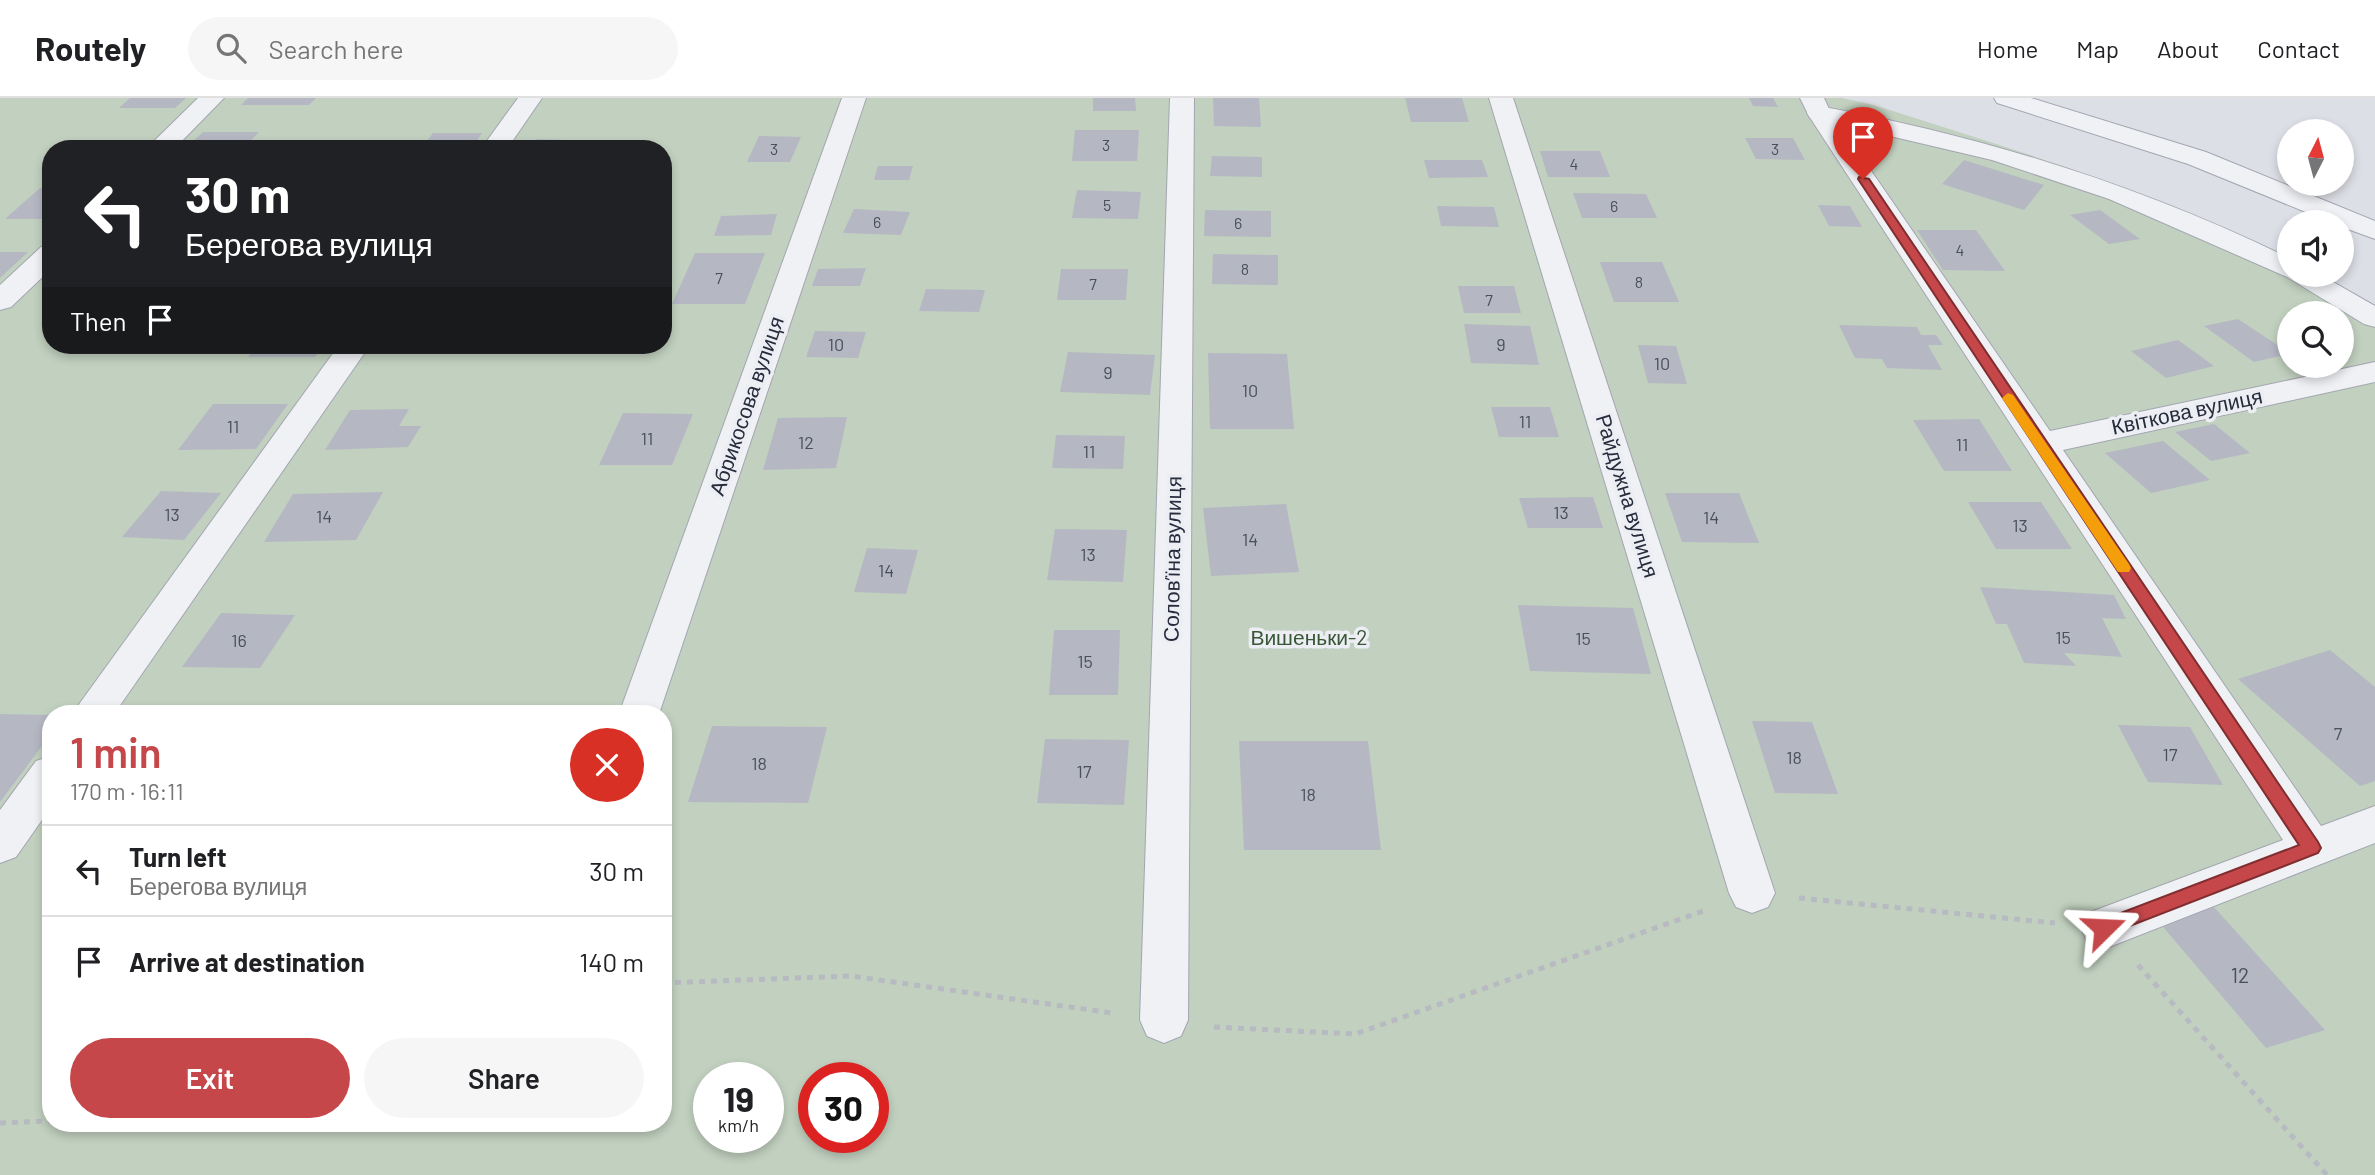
<!DOCTYPE html>
<meta charset="utf-8">
<style>
:root{--surface:#fff;--page:#f6f6f6;--text:#202124;--muted:#757577;--line:#e0e0e0;--accent:#c6474a}
body{margin:0;font-family:Barlow,sans-serif;background:var(--page);color:var(--text);height:100vh;display:flex;flex-direction:column;font-size:26px;white-space:nowrap}
*{box-sizing:border-box;margin:0}
p{font-size:23px;color:var(--muted)}
.icon{flex:none;width:38px;height:38px;fill:none;stroke:currentColor;stroke-width:2;stroke-linecap:round;stroke-linejoin:round}
.map{position:relative;flex:1;overflow:hidden}
.details{position:absolute;left:42px;top:607px;width:630px;height:427px;display:flex;flex-direction:column;background:var(--surface);border-radius:28px;box-shadow:0 4px 10px #0003}
.details>*{flex:none}
.top-card{position:absolute;left:42px;top:42px;width:630px;height:214px;border-radius:28px;box-shadow:0 4px 10px #0003;background:#202124;color:#fff;overflow:hidden}
.needle{width:46px;rotate:6deg}
.buttons{position:absolute;left:2277px;top:21px;display:grid;gap:14px}
.buttons a{display:grid;place-items:center;width:77px;height:77px;border-radius:50%;background:var(--surface);box-shadow:0 4px 10px #0003;font-size:35px}
.speed{position:absolute;left:693px;top:964px;display:flex;gap:14px;font-size:35px;font-weight:700;text-align:center}
.speed>*{display:grid;place-content:center;width:91px;height:91px;border-radius:50%;background:var(--surface);box-shadow:0 4px 10px #0003;line-height:1}
.speed small{font-size:18px;font-weight:400}
.speed .limit{border:10px solid #d22;background:#fff;color:#111}
.pin{position:absolute;display:grid;place-items:center;width:60px;height:60px;color:#fff;margin:-72px -30px;border-radius:50% 50% 50% 0;rotate:-45deg;box-shadow:0 0 7px #0007}
.pin .icon{rotate:45deg}
.me{position:absolute;width:77px;margin:-38px;rotate:69deg;stroke-linejoin:round;filter:drop-shadow(0 0 5px #0008)}
.turn{display:flex;align-items:center;gap:24px;height:147px;padding:0 28px;font-size:32px}
.turn .icon{width:91px;height:91px;stroke-width:2.5}
.turn b{display:block;font-size:49px;line-height:60px}
.then{display:flex;align-items:center;height:66px;padding:0 28px;background:#0003;gap:14px;font-size:26px}
.round{display:grid;place-items:center;flex:none;width:74px;height:74px;border-radius:37px;background:var(--page)}
.headline{display:flex;align-items:center;justify-content:space-between;height:119px;padding:0 28px}
h1{font-size:42px;font-weight:600;line-height:52px;color:var(--accent)}
.button{display:flex;gap:14px;margin-top:auto;padding:14px 28px}
.button a{flex:1;height:80px;border-radius:42px;background:var(--accent);color:#fff;font-size:28px;font-weight:600;line-height:80px;text-align:center}
.button a+a{background:var(--page);color:var(--text)}
ul{padding:0;list-style:none}
li{display:flex;align-items:center;gap:21px;height:91px;padding:0 28px;border-top:2px solid var(--line)}
li div{flex:1}
li b{display:block;font-size:26px}
li em{font-style:normal}
header{display:flex;align-items:center;gap:42px;box-sizing:border-box;height:98px;padding:0 35px;background:var(--surface);border-bottom:2px solid var(--line)}
header strong{font-size:33px}
nav{display:flex;gap:38px;margin-inline-start:auto;font-size:24px}
.search{width:490px;height:63px;background:var(--page);display:flex;align-items:center;gap:18px;box-sizing:border-box;padding:0 24px;border-radius:38px;color:var(--muted);font-size:26px}
.map>svg:first-child{display:block}
</style>
<header>
<strong>Routely</strong>
<div class="search"><svg class="icon" aria-label="search" viewBox="0 0 24 24"><circle cx="10" cy="10" r="6"/><path d="M15 15l6 6"/></svg>Search here</div>
<nav><a>Home</a><a>Map</a><a>About</a><a>Contact</a></nav>
</header>
<div class="map">
<svg width="2375" height="1077" viewBox="0 0 2375 1077">
<rect width="100%" height="100%" fill="#dddfe6"/>
<path fill="#c1d0bf" fill-rule="evenodd" d="M 0,0 L 1842,0 L 1874,7 C 2015,52 2158,94 2289,163 L 2289,177 L 2315,177 L 2375,208 L 2375,1077 L 0,1077 ZM 51,51 L 663,51 L 663,247 L 51,247 ZM 2289,215 L 2342,215 L 2342,268 L 2289,268 ZM 51,616 L 663,616 L 663,1026 L 51,1026 ZM 709,980 L 768,980 L 768,1040 L 709,1040 ZM 814,980 L 873,980 L 873,1040 L 814,1040 Z"/>
<g fill="#b5b8c3">
<path d="M 130,0 L 186,0 L 175,10 L 119,10 Z"/>
<path d="M 248,0 L 316,0 L 309,7 L 241,7 Z"/>
<path d="M 1093,0 L 1135,0 L 1136,13 L 1093,13 Z"/>
<path d="M 1213,0 L 1259,0 L 1261,29 L 1214,28 Z"/>
<path d="M 1405,0 L 1462,0 L 1469,24 L 1411,24 Z"/>
<path d="M 1749,0 L 1773,0 L 1778,9 L 1753,8 Z"/>
<path d="M 1075,32 L 1139,32 L 1137,63 L 1072,63 Z"/>
<path d="M 203,34 L 259,34 L 243,51 L 185,51 Z"/>
<path d="M 433,35 L 482,35 L 471,51 L 421,51 Z"/>
<path d="M 759,38 L 801,39 L 790,64 L 747,64 Z"/>
<path d="M 1745,40 L 1793,40 L 1805,62 L 1756,61 Z"/>
<path d="M 536,41 L 603,43 L 598,51 L 528,51 Z"/>
<path d="M 1540,53 L 1600,53 L 1610,79 L 1548,79 Z"/>
<path d="M 1212,58 L 1262,59 L 1262,79 L 1210,78 Z"/>
<path d="M 1424,62 L 1482,62 L 1488,79 L 1429,80 Z"/>
<path d="M 1964,62 L 2044,87 L 2024,112 L 1942,86 Z"/>
<path d="M 878,68 L 913,68 L 909,82 L 874,82 Z"/>
<path d="M 40,90 L 51,90 L 51,121 L 5,121 Z"/>
<path d="M 1077,92 L 1141,94 L 1138,121 L 1072,120 Z"/>
<path d="M 1573,95 L 1646,96 L 1657,120 L 1582,120 Z"/>
<path d="M 1818,107 L 1850,108 L 1862,129 L 1829,128 Z"/>
<path d="M 1437,108 L 1494,109 L 1499,129 L 1441,128 Z"/>
<path d="M 854,111 L 910,114 L 901,137 L 843,135 Z"/>
<path d="M 1205,112 L 1271,113 L 1271,139 L 1204,138 Z"/>
<path d="M 2100,112 L 2140,141 L 2109,146 L 2070,117 Z"/>
<path d="M 777,116 L 771,137 L 714,138 L 721,118 Z"/>
<path d="M 1917,132 L 1976,132 L 2005,173 L 1943,172 Z"/>
<path d="M 0,154 L 28,154 L 0,180 Z"/>
<path d="M 695,155 L 765,155 L 745,206 L 672,206 Z"/>
<path d="M 1213,156 L 1278,157 L 1278,187 L 1212,186 Z"/>
<path d="M 1600,164 L 1662,164 L 1679,204 L 1614,204 Z"/>
<path d="M 866,170 L 860,188 L 812,188 L 818,171 Z"/>
<path d="M 1061,171 L 1128,171 L 1126,202 L 1057,202 Z"/>
<path d="M 1458,188 L 1514,188 L 1521,215 L 1464,215 Z"/>
<path d="M 926,191 L 985,192 L 979,214 L 919,213 Z"/>
<path d="M 2238,221 L 2289,255 L 2289,256 L 2254,264 L 2204,228 Z"/>
<path d="M 1464,226 L 1530,228 L 1539,267 L 1471,265 Z"/>
<path d="M 1839,227 L 1917,229 L 1921,237 L 1936,237 L 1943,247 L 1928,247 L 1942,272 L 1887,270 L 1882,261 L 1855,260 Z"/>
<path d="M 815,233 L 866,234 L 858,260 L 806,259 Z"/>
<path d="M 2178,242 L 2214,268 L 2166,280 L 2131,253 Z"/>
<path d="M 258,247 L 325,247 L 315,259 L 248,259 Z"/>
<path d="M 1638,247 L 1676,248 L 1687,286 L 1648,285 Z"/>
<path d="M 1068,254 L 1155,257 L 1150,297 L 1060,294 Z"/>
<path d="M 1208,255 L 1287,256 L 1294,331 L 1210,331 Z"/>
<path d="M 213,306 L 288,306 L 256,351 L 178,352 Z"/>
<path d="M 1491,309 L 1550,309 L 1559,339 L 1499,339 Z"/>
<path d="M 409,311 L 399,328 L 421,328 L 408,349 L 325,352 L 350,312 Z"/>
<path d="M 623,315 L 693,316 L 672,367 L 599,367 Z"/>
<path d="M 847,319 L 836,370 L 763,372 L 778,320 Z"/>
<path d="M 1979,321 L 2012,373 L 1944,373 L 1913,322 Z"/>
<path d="M 2214,326 L 2250,355 L 2211,363 L 2175,334 Z"/>
<path d="M 1056,337 L 1125,338 L 1123,371 L 1052,370 Z"/>
<path d="M 2163,343 L 2210,382 L 2151,395 L 2105,355 Z"/>
<path d="M 161,393 L 221,395 L 184,442 L 122,439 Z"/>
<path d="M 383,394 L 356,442 L 264,444 L 293,396 Z"/>
<path d="M 1665,395 L 1739,395 L 1759,445 L 1682,444 Z"/>
<path d="M 1593,399 L 1603,430 L 1528,430 L 1519,400 Z"/>
<path d="M 1968,404 L 2041,404 L 2072,451 L 1996,451 Z"/>
<path d="M 1286,406 L 1299,474 L 1211,478 L 1203,410 Z"/>
<path d="M 1055,431 L 1127,432 L 1123,484 L 1047,482 Z"/>
<path d="M 867,450 L 918,452 L 906,496 L 854,494 Z"/>
<path d="M 1980,489 L 2114,497 L 2126,521 L 2102,520 L 2122,559 L 2064,555 L 2076,568 L 2024,565 L 2007,526 L 1996,526 Z"/>
<path d="M 1518,507 L 1633,510 L 1651,576 L 1530,573 Z"/>
<path d="M 221,515 L 295,517 L 260,570 L 182,569 Z"/>
<path d="M 1054,532 L 1120,532 L 1118,597 L 1049,597 Z"/>
<path d="M 2330,552 L 2375,589 L 2375,683 L 2360,688 L 2238,581 Z"/>
<path d="M 0,616 L 51,617 L 51,636 L 0,704 Z"/>
<path d="M 1752,623 L 1812,624 L 1838,696 L 1775,695 Z"/>
<path d="M 2118,627 L 2190,629 L 2223,687 L 2148,684 Z"/>
<path d="M 712,628 L 827,629 L 808,705 L 688,704 Z"/>
<path d="M 1045,641 L 1129,642 L 1124,707 L 1037,705 Z"/>
<path d="M 1239,643 L 1368,643 L 1381,752 L 1244,752 Z"/>
<path d="M 2213,808 L 2325,932 L 2266,950 L 2158,823 Z"/>
</g>
<g fill="none" stroke-linecap="round" stroke-linejoin="round">
<g stroke="#a3a6b0" stroke-width="2">
<g id="minor">
<path d="M 198,0 L 224,0 L 174,51 L 146,51 Z"/>
<path d="M 518,0 L 542,0 L 507,51 L 481,51 Z"/>
<path d="M 842,0 L 866,0 L 659,616 L 619,616 Z"/>
<path d="M 1170,0 L 1194,0 L 1188,922 L 1181,938 L 1164,945 L 1147,938 L 1140,922 Z"/>
<path d="M 1489,0 L 1513,0 L 1775,795 L 1768,809 L 1752,815 L 1736,809 L 1729,795 Z"/>
<path d="M 1819,8 C 1983,38 2139,87 2289,160 L 2289,177 L 2321,177 L 2375,208 L 2375,229 L 2364,226 L 2287,179 L 2109,101 L 1992,62 L 1839,26 L 2050,333 L 2375,264 L 2375,284 L 2063,352 L 2321,728 L 2375,708 L 2375,745 L 2104,851 L 2088,845 L 2081,830 L 2088,815 L 2283,742 L 1807,15 L 1810,10 Z"/>
<path d="M 51,147 L 51,171 L 11,209 L 0,212 L 0,187 L 41,149 Z"/>
<path d="M 339,247 L 370,247 L 114,616 L 72,616 Z"/>
<path d="M 51,658 L 51,709 L 16,759 L 0,765 L 0,712 L 36,663 Z"/>
</g>
</g>
<g stroke="#a3a6b0" stroke-width="2">
<g id="tertiary">
<path d="M 1800,0 L 1824,0 L 1831,15 L 1828,20 L 1819,22 L 1810,20 Z"/>
<path d="M 1994,0 L 2031,0 L 2206,54 L 2375,123 L 2375,141 L 2342,129 L 2342,124 L 2330,124 L 2188,66 L 1997,5 Z"/>
</g>
</g>
<g stroke="#b7bac1" stroke-width="5" stroke-dasharray="6 6" stroke-linecap="butt">
<path d="M 1799,800 L 2055,825"/>
<path d="M 2138,867 L 2327,1077"/>
<path d="M 663,885 L 851,878 L 1112,915"/>
<path d="M 1214,929 L 1355,936 L 1706,812"/>
<path d="M 0,1025 L 51,1023"/>
</g>
<use href="#minor" fill="#eff1f5" fill-rule="evenodd"/>
<use href="#tertiary" fill="#eff1f5" fill-rule="evenodd"/>
</g>
<path fill="#c6474a" stroke="#812e30" stroke-width="2" d="M 1859,79 L 1869,81 L 2318,744 L 2321,750 L 2318,755 L 2104,838 L 2097,836 L 2094,830 L 2097,824 L 2299,747 L 1858,81 Z"/>
<path fill="#f59e0b" d="M 2008,295 L 2013,297 L 2129,466 L 2131,470 L 2129,474 L 2118,474 L 2002,300 Z"/>
<g text-anchor="middle" stroke-width="7" stroke-linejoin="round" paint-order="stroke">
<g font-size="16" fill="#4a4f5e">
<text x="1106" y="53">3</text>
<text x="774" y="57">3</text>
<text x="1775" y="57">3</text>
<text x="1574" y="72">4</text>
<text x="1107" y="113">5</text>
<text x="1614" y="114">6</text>
<text x="877" y="130">6</text>
<text x="1238" y="131">6</text>
<text x="1960" y="158">4</text>
<text x="1245" y="177">8</text>
<text x="719" y="186">7</text>
<text x="1639" y="190">8</text>
<text x="1093" y="192">7</text>
<text x="1489" y="208">7</text>
</g>
<g font-size="18" fill="#4a4f5e">
<text x="836" y="253">10</text>
<text x="1501" y="253">9</text>
<text x="1662" y="272">10</text>
<text x="1108" y="281">9</text>
<text x="1250" y="299">10</text>
<text x="1525" y="330">11</text>
<text x="233" y="335">11</text>
<text x="647" y="347">11</text>
<text x="806" y="351">12</text>
<text x="1962" y="353">11</text>
<text x="1089" y="360">11</text>
<text x="1561" y="421">13</text>
<text x="172" y="423">13</text>
<text x="324" y="425">14</text>
<text x="1711" y="426">14</text>
<text x="2020" y="434">13</text>
<text x="1250" y="448">14</text>
<text x="1088" y="463">13</text>
<text x="886" y="479">14</text>
<text x="2063" y="546">15</text>
<text x="1583" y="547">15</text>
<text x="239" y="549">16</text>
<text x="1085" y="570">15</text>
<text x="2338" y="642">7</text>
<text x="2170" y="663">17</text>
<text x="1794" y="666">18</text>
<text x="759" y="672">18</text>
<text x="1084" y="680">17</text>
<text x="1308" y="703">18</text>
</g>
<g font-size="21" fill="#272c3c" stroke="#eceef4">
<text transform="translate(747 308) rotate(-71)" y="7">Абрикосова вулиця</text>
<text transform="translate(2187 314) rotate(-12)" y="7">Квіткова вулиця</text>
<text transform="translate(1627 398) rotate(73)" y="7">Райдужна вулиця</text>
<text transform="translate(1173 461) rotate(-89)" y="7">Соловʼїна вулиця</text>
</g>
<g font-size="21" fill="#385735" stroke="#eceef4">
<text x="1309" y="547">Вишеньки-2</text>
</g>
<g font-size="21" fill="#4a4f5e">
<text x="2240" y="885">12</text>
</g>
</g>
</svg>
<div class="buttons">
<a><svg class="needle" viewBox="-14 -14 28 28"><path d="M0-13l5 13h-10z" fill="#e53935"/><path d="M0 13l5-13h-10z" fill="#757577"/></svg></a>
<a><svg class="icon" aria-label="sound" viewBox="0 0 24 24"><path d="M4 9h4l5-4v14l-5-4H4zM17 9q2 3 0 6"/></svg></a>
<a><svg class="icon" aria-label="search" viewBox="0 0 24 24"><circle cx="10" cy="10" r="6"/><path d="M15 15l6 6"/></svg></a>
</div>
<div class="speed"><div>19<small>km/h</small></div><div class="limit">30</div></div>
<div class="pin" style="left:1863px;top:81px;background:#d93025"><svg class="icon" aria-label="arrive" viewBox="0 0 24 24"><path d="M6 21V4h12l-3 4 3 4H6"/></svg></div>
<svg class="me" style="left:2104px;top:830px" viewBox="-20 -20 40 40"><path d="M0-17L14 15 0 8-14 15z" fill="#c6474a" stroke="#fff" stroke-width="4"/></svg>
<div class="top-card">
<div class="turn"><svg class="icon" aria-label="left" viewBox="0 0 24 24"><path d="M17 20v-9H6M10 6l-5 5 5 5"/></svg><div><b>30 m</b>Берегова вулиця</div></div>
<div class="then">Then<svg class="icon" aria-label="arrive" viewBox="0 0 24 24"><path d="M6 21V4h12l-3 4 3 4H6"/></svg></div>
</div>
<section class="details">
<div class="headline"><div><h1>1 min</h1><p>170 m · 16:11</p></div><a class="round" style="background:#d93025;color:#fff"><svg class="icon" aria-label="close" viewBox="0 0 24 24"><path d="M6 6l12 12M18 6L6 18"/></svg></a></div>
<ul>
<li><svg class="icon" aria-label="left" viewBox="0 0 24 24"><path d="M17 20v-9H6M10 6l-5 5 5 5"/></svg><div><b>Turn left</b><p>Берегова вулиця</p></div><em>30 m</em></li>
<li><svg class="icon" aria-label="arrive" viewBox="0 0 24 24"><path d="M6 21V4h12l-3 4 3 4H6"/></svg><div><b>Arrive at destination</b></div><em>140 m</em></li>
</ul>
<div class="button"><a>Exit</a><a>Share</a></div>
</section>
</div>
